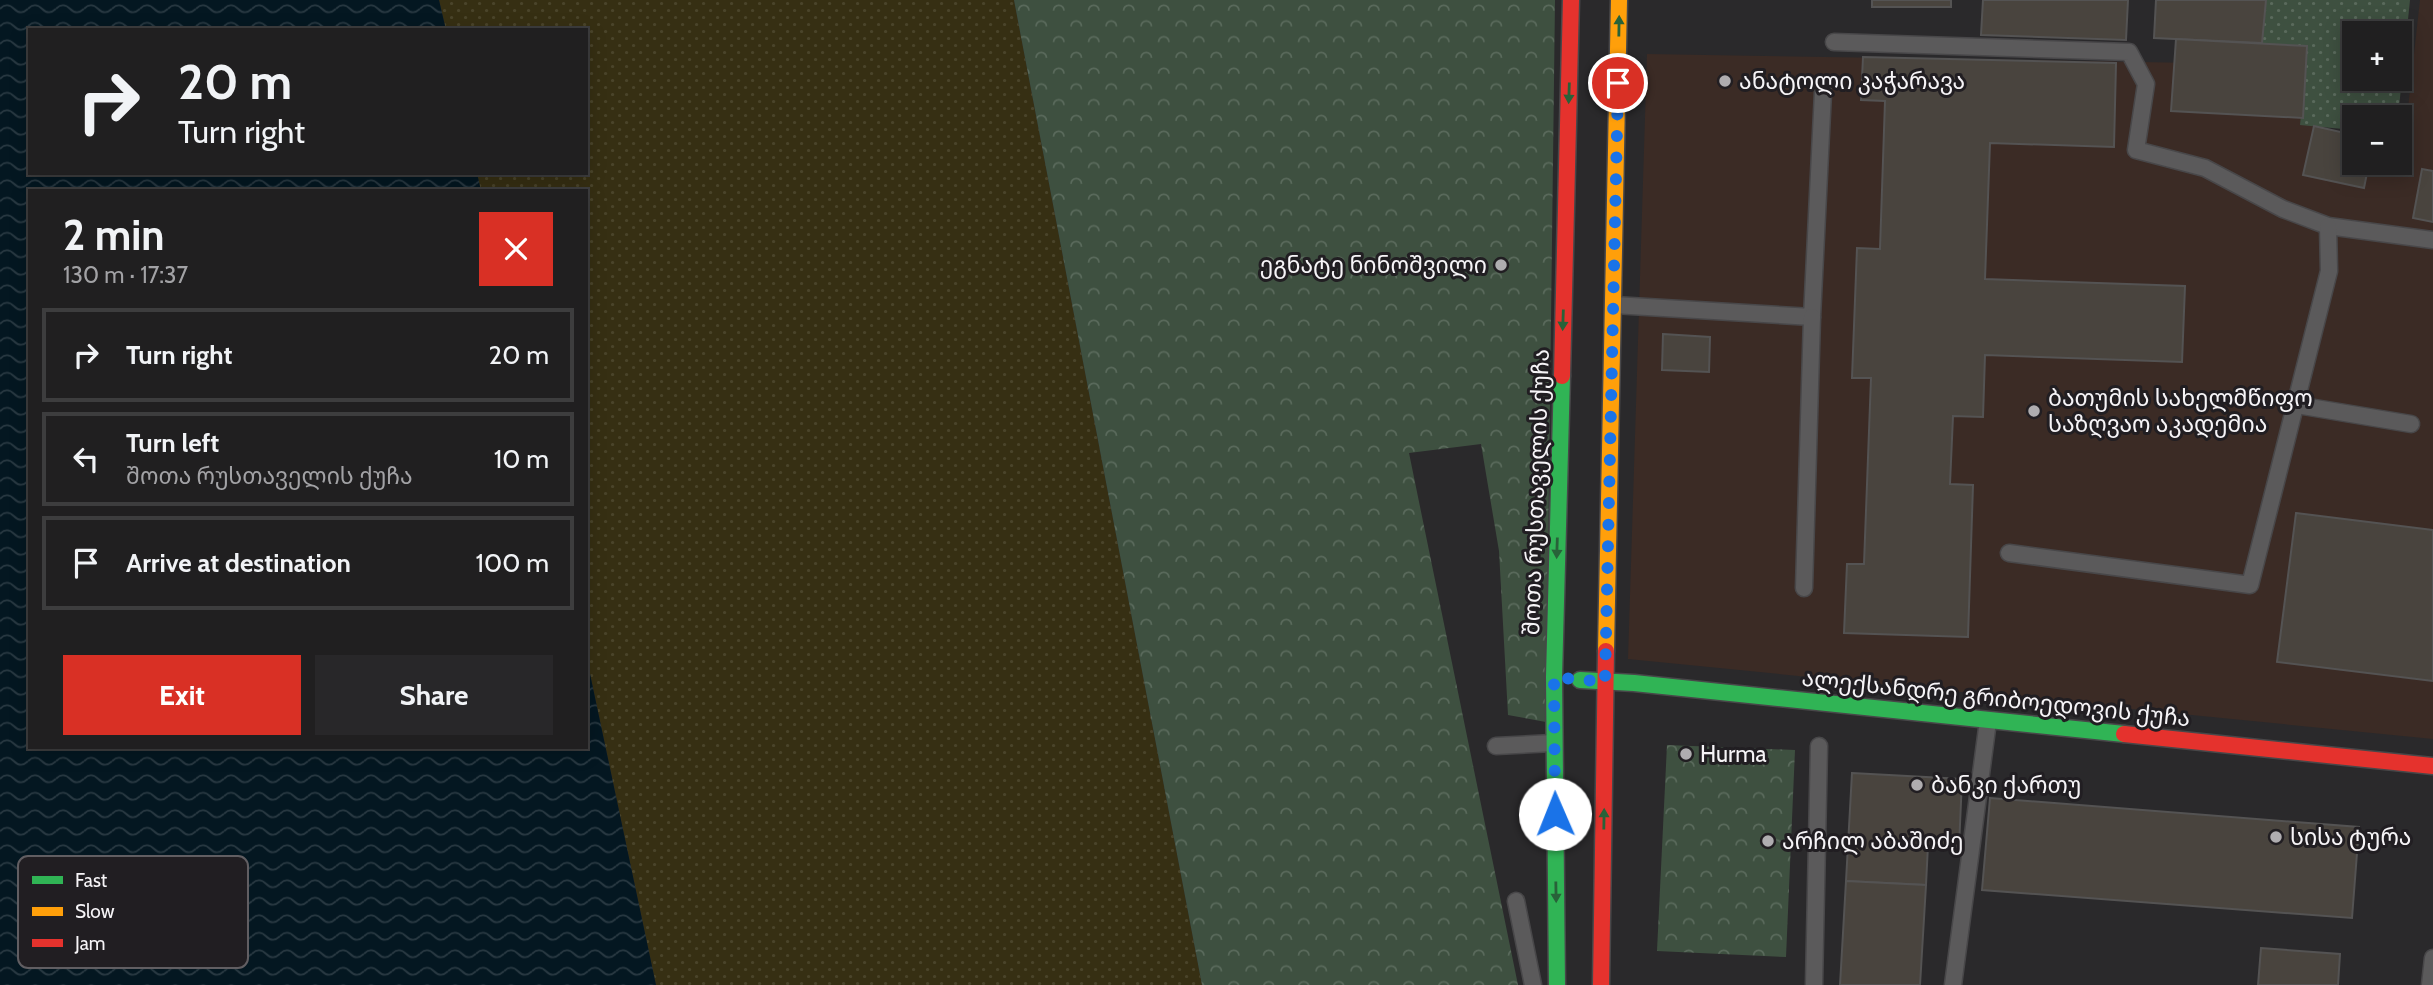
<!DOCTYPE html>
<meta charset="utf-8">
<style>
:root{--surface:#201f20;--page:#282729;--text:#f1f3f6;--muted:#a2a2a5;--line:#3d3d3e;--accent:#d93025}
body{margin:0;font-family:Cabin,"Noto Sans Georgian",sans-serif;background:var(--page);color:var(--text);height:100vh;display:flex;flex-direction:column;font-size:26px;white-space:nowrap}
*{box-sizing:border-box;margin:0}
p{font-size:23px;color:var(--muted)}
.icon{flex:none;width:38px;height:38px;fill:none;stroke:currentColor;stroke-width:2;stroke-linecap:round;stroke-linejoin:round}
.map{position:relative;flex:1;overflow:hidden}
.drawer{position:absolute;left:28px;top:189px;width:560px;height:560px;display:flex;flex-direction:column;background:var(--surface);border-radius:0px;box-shadow:0 4px 18px #0003,0 0 0 2px var(--line)}
.drawer>*{flex:none}
.banner{position:absolute;left:28px;top:28px;width:560px;height:147px;border-radius:0px;box-shadow:0 4px 18px #0003,0 0 0 2px var(--line);background:#201f20;color:var(--text);overflow:hidden}
.controls{position:absolute;left:2342px;top:21px;display:grid;gap:14px}
.controls a{display:grid;place-items:center;width:70px;height:70px;border-radius:0px;background:var(--surface);box-shadow:0 4px 18px #0003,0 0 0 2px var(--line);font-size:35px}
.pin{position:absolute;display:grid;place-items:center;width:60px;height:60px;color:#fff;margin:-30px;border:4px solid #fff;border-radius:50%;box-shadow:0 2px 7px #0007}
.me{position:absolute;width:77px;margin:-38px;rotate:359deg;stroke-linejoin:round;filter:drop-shadow(0 0 5px #0008)}
.turn{display:flex;align-items:center;gap:24px;height:147px;padding:0 35px;font-size:32px}
.turn .icon{width:91px;height:91px;stroke-width:2.5}
.turn b{display:block;font-size:49px;line-height:60px}
.round{display:grid;place-items:center;flex:none;width:74px;height:74px;border-radius:0px;background:var(--page)}
.headline{display:flex;align-items:center;justify-content:space-between;height:119px;padding:0 35px}
h1{font-size:42px;font-weight:800;line-height:52px}
.primary-button{display:flex;gap:14px;margin-top:auto;padding:14px 35px}
.primary-button a{flex:1;height:80px;border-radius:0px;background:var(--accent);color:#fff;font-size:28px;font-weight:800;line-height:80px;text-align:center}
.primary-button a+a{background:var(--page);color:var(--text)}
ul{padding:0;list-style:none}
li{display:flex;align-items:center;gap:21px;height:94px;margin:0 14px 10px;padding:0 21px;border:4px solid var(--line);border-radius:0px}
li div{flex:1}
li b{display:block;font-size:26px}
li em{font-style:normal}
.map>svg:first-child{display:block}
</style>
<div class="map">
<svg width="2433" height="985" viewBox="0 0 2433 985">
<defs>
<pattern id="grass-dots" width="8" height="8" patternUnits="userSpaceOnUse" patternTransform="scale(1.75)"><rect width="8" height="8" fill="#3e5040"/><path d="M2 2h.1M6 6h.1" fill="none" stroke="#5a6a5c" stroke-width="1.8" stroke-linecap="round"/></pattern>
<pattern id="sand-dots" width="8" height="8" patternUnits="userSpaceOnUse" patternTransform="scale(1.75)"><rect width="8" height="8" fill="#362f13"/><path d="M2 2h.1M6 6h.1" fill="none" stroke="#4a442a" stroke-width="1.8" stroke-linecap="round"/></pattern>
<pattern id="park-crowns" width="20" height="18" patternUnits="userSpaceOnUse" patternTransform="scale(1.75)"><rect width="20" height="18" fill="#3e5040"/><path d="M2 6a3 3 0 1 1 6 0M12 15a3 3 0 1 1 6 0" fill="none" stroke="#5a6a5c"/></pattern>
<pattern id="water-waves" width="16" height="10" patternUnits="userSpaceOnUse" patternTransform="scale(1.75)"><rect width="16" height="10" fill="#041721"/><path d="M0 5q4-4 8 0t8 0" fill="none" stroke="#293942"/></pattern>
</defs>
<rect width="100%" height="100%" fill="#2a292b"/>
<path fill="#3b2b25" d="M 2420,0 L 2433,0 L 2433,739 L 1628,659 L 1647,54 L 2260,64 L 2309,125 L 2354,134 L 2354,163 L 2399,163 L 2399,143 L 2404,144 Z"/>
<path fill="url(#grass-dots)" fill-rule="evenodd" d="M 2266,0 L 2410,0 L 2398,117 L 2354,117 L 2354,130 L 2300,125 L 2306,69 L 2260,64 ZM 2354,33 L 2399,33 L 2399,79 L 2354,79 Z"/>
<path fill="url(#sand-dots)" d="M 439,0 L 1014,0 L 1202,985 L 656,985 L 586,655 L 586,191 L 481,191 L 477,173 L 586,173 L 586,30 L 446,30 Z"/>
<g fill="url(#park-crowns)">
<path d="M 1014,0 L 1555,0 L 1546,722 L 1508,715 L 1499,551 L 1481,444 L 1409,453 L 1518,985 L 1202,985 Z"/>
<path d="M 1667,745 L 1795,750 L 1786,957 L 1657,951 Z"/>
</g>
<path fill="url(#water-waves)" d="M 0,0 L 439,0 L 446,30 L 30,30 L 30,173 L 477,173 L 481,191 L 30,191 L 30,747 L 586,747 L 586,655 L 656,985 L 0,985 Z"/>
<g fill="#49443e" stroke="#545353" stroke-width="2">
<rect x="1872" y="0" width="79" height="7"/>
<path d="M 1983,0 L 2128,0 L 2126,40 L 1981,35 Z"/>
<path d="M 2156,0 L 2266,0 L 2262,43 L 2154,38 Z"/>
<path d="M 2176,39 L 2307,46 L 2303,118 L 2171,111 Z"/>
<path d="M 1863,57 L 2116,63 L 2114,147 L 1990,143 L 1985,279 L 2185,286 L 2182,362 L 1985,355 L 1983,417 L 1953,416 L 1950,484 L 1973,485 L 1968,637 L 1844,633 L 1847,564 L 1864,564 L 1871,378 L 1852,378 L 1857,248 L 1880,249 L 1885,101 L 1861,100 Z"/>
<path d="M 2314,126 L 2354,135 L 2354,163 L 2369,163 L 2364,188 L 2303,175 Z"/>
<path d="M 2422,169 L 2433,171 L 2433,222 L 2413,218 Z"/>
<path d="M 1663,334 L 1710,337 L 1709,372 L 1662,370 Z"/>
<path d="M 2296,513 L 2433,530 L 2433,681 L 2277,662 Z"/>
<path d="M 1852,773 L 1962,779 L 1959,847 L 1928,845 L 1926,885 L 1846,881 Z"/>
<path d="M 1990,798 L 2359,827 L 2352,918 L 1982,890 Z"/>
<path d="M 1846,881 L 1926,885 L 1920,985 L 1840,985 Z"/>
<path d="M 2261,948 L 2340,954 L 2338,985 L 2258,985 Z"/>
</g>
<g fill="none" stroke-linecap="round" stroke-linejoin="round">
<g stroke="#484749" stroke-width="19">
<g id="lane">
<path d="M 1834,42 L 2129,52 L 2146,84 L 2136,150 L 2205,168 L 2283,209 L 2328,226 L 2433,240"/>
<path d="M 1614,305 L 1812,317 L 1823,92"/>
<path d="M 2297,405 L 2411,424"/>
<path d="M 2009,553 L 2250,585 L 2329,271 L 2328,226"/>
<path d="M 1804,588 L 1812,317"/>
<path d="M 1496,746 L 1553,743"/>
<path d="M 1516,901 L 1533,985"/>
<path d="M 1814,985 L 1819,746"/>
<path d="M 1953,985 L 1988,721"/>
<path d="M 2430,985 L 2433,958"/>
</g>
</g>
<g stroke="#484749" stroke-width="19">
<g id="fast">
<path d="M 1580,680 L 1634,683 L 2124,734"/>
<path d="M 1557,985 L 1554,677 L 1562,376"/>
</g>
</g>
<g stroke="#484749" stroke-width="19">
<path id="slow" d="M 1606,651 L 1619,0"/>
</g>
<g stroke="#484749" stroke-width="19">
<g id="jam">
<path d="M 1562,376 L 1571,0"/>
<path d="M 2124,734 L 2433,766"/>
<path d="M 1601,985 L 1606,651"/>
</g>
</g>
<use href="#lane" stroke="#5b5a5b" stroke-width="16"/>
<use href="#fast" stroke="#30b455" stroke-width="16"/>
<use href="#slow" stroke="#ff9f0a" stroke-width="16"/>
<use href="#jam" stroke="#e5322d" stroke-width="16"/>
</g>
<defs><path id="oneway-solid" d="M-6-.8H1V-3.2L6.5 0L1 3.2V.8H-6Z" transform="scale(1.75)"/></defs>
<g fill="#286239">
<use href="#oneway-solid" transform="translate(1619 26) rotate(-89)"/>
<use href="#oneway-solid" transform="translate(1569 93) rotate(92)"/>
<use href="#oneway-solid" transform="translate(1563 320) rotate(92)"/>
<use href="#oneway-solid" transform="translate(1557 548) rotate(92)"/>
<use href="#oneway-solid" transform="translate(1604 819) rotate(-89)"/>
<use href="#oneway-solid" transform="translate(1556 892) rotate(89)"/>
</g>
<g fill="none" stroke-linecap="round" stroke-linejoin="round">
<path stroke="#1a73e8" stroke-width="12" stroke-dasharray="0 21.6" d="M 1555,814 L 1554,677 L 1605,682 L 1618,83"/>
</g>
<g fill="#afadb0" stroke="#211e22" stroke-width="2.5">
<circle cx="1725" cy="81" r="7"/>
<circle cx="1501" cy="265" r="7"/>
<circle cx="2034" cy="411" r="7"/>
<circle cx="1686" cy="754" r="7"/>
<circle cx="1917" cy="785" r="7"/>
<circle cx="2276" cy="837" r="7"/>
<circle cx="1768" cy="841" r="7"/>
</g>
<g text-anchor="middle" stroke-width="6" stroke-linejoin="round" paint-order="stroke">
<g font-size="23" fill="#f6f4f7" stroke="#211e22" text-anchor="start">
<text x="1739" y="89">ანატოლი კაჭარავა</text>
<text x="1487" y="273" text-anchor="end">ეგნატე ნინოშვილი</text>
<text x="2048" y="406">ბათუმის სახელმწიფო<tspan x="2048" dy="26">საზღვაო აკადემია</tspan></text>
<text x="1700" y="762">Hurma</text>
<text x="1931" y="793">ბანკი ქართუ</text>
<text x="2290" y="845">სისა ტურა</text>
<text x="1782" y="849">არჩილ აბაშიძე</text>
</g>
<g font-size="23" fill="#f6f4f7" stroke="#211e22">
<text transform="translate(1536 492) rotate(-88)" y="8">შოთა რუსთაველის ქუჩა</text>
<text transform="translate(1996 698) rotate(6)" y="8">ალექსანდრე გრიბოედოვის ქუჩა</text>
</g>
</g>
<rect x="18" y="856" width="230" height="112" rx="10" fill="#211e22" stroke="#615e62" stroke-width="2"/>
<rect x="32" y="876" width="31" height="8" fill="#30b455"/>
<rect x="32" y="907" width="31" height="9" fill="#ff9f0a"/>
<rect x="32" y="939" width="31" height="8" fill="#e5322d"/>
<g font-size="19" fill="#f6f4f7">
<text x="75" y="887">Fast</text>
<text x="75" y="918">Slow</text>
<text x="75" y="950">Jam</text>
</g>
</svg>
<div class="controls">
<a>+</a>
<a>−</a>
</div>
<div class="pin" style="left:1618px;top:83px;background:#d93025"><svg class="icon" aria-label="arrive" viewBox="0 0 24 24"><path d="M6 21V4h12l-3 4 3 4H6"/></svg></div>
<svg class="me" style="left:1555px;top:814px" viewBox="-20 -20 40 40"><circle r="19" fill="#fff"/><path d="M0-13L10 11 0 6-10 11z" fill="#1a73e8"/></svg>
<div class="banner">
<div class="turn"><svg class="icon" aria-label="right" viewBox="0 0 24 24"><path d="M7 20v-9h11M14 6l5 5-5 5"/></svg><div><b>20 m</b>Turn right</div></div>
</div>
<section class="drawer">
<div class="headline"><div><h1>2 min</h1><p>130 m · 17:37</p></div><a class="round" style="background:#d93025;color:#fff"><svg class="icon" aria-label="close" viewBox="0 0 24 24"><path d="M6 6l12 12M18 6L6 18"/></svg></a></div>
<ul>
<li><svg class="icon" aria-label="right" viewBox="0 0 24 24"><path d="M7 20v-9h11M14 6l5 5-5 5"/></svg><div><b>Turn right</b></div><em>20 m</em></li>
<li><svg class="icon" aria-label="left" viewBox="0 0 24 24"><path d="M17 20v-9H6M10 6l-5 5 5 5"/></svg><div><b>Turn left</b><p>შოთა რუსთაველის ქუჩა</p></div><em>10 m</em></li>
<li><svg class="icon" aria-label="arrive" viewBox="0 0 24 24"><path d="M6 21V4h12l-3 4 3 4H6"/></svg><div><b>Arrive at destination</b></div><em>100 m</em></li>
</ul>
<div class="primary-button"><a>Exit</a><a>Share</a></div>
</section>
</div>
